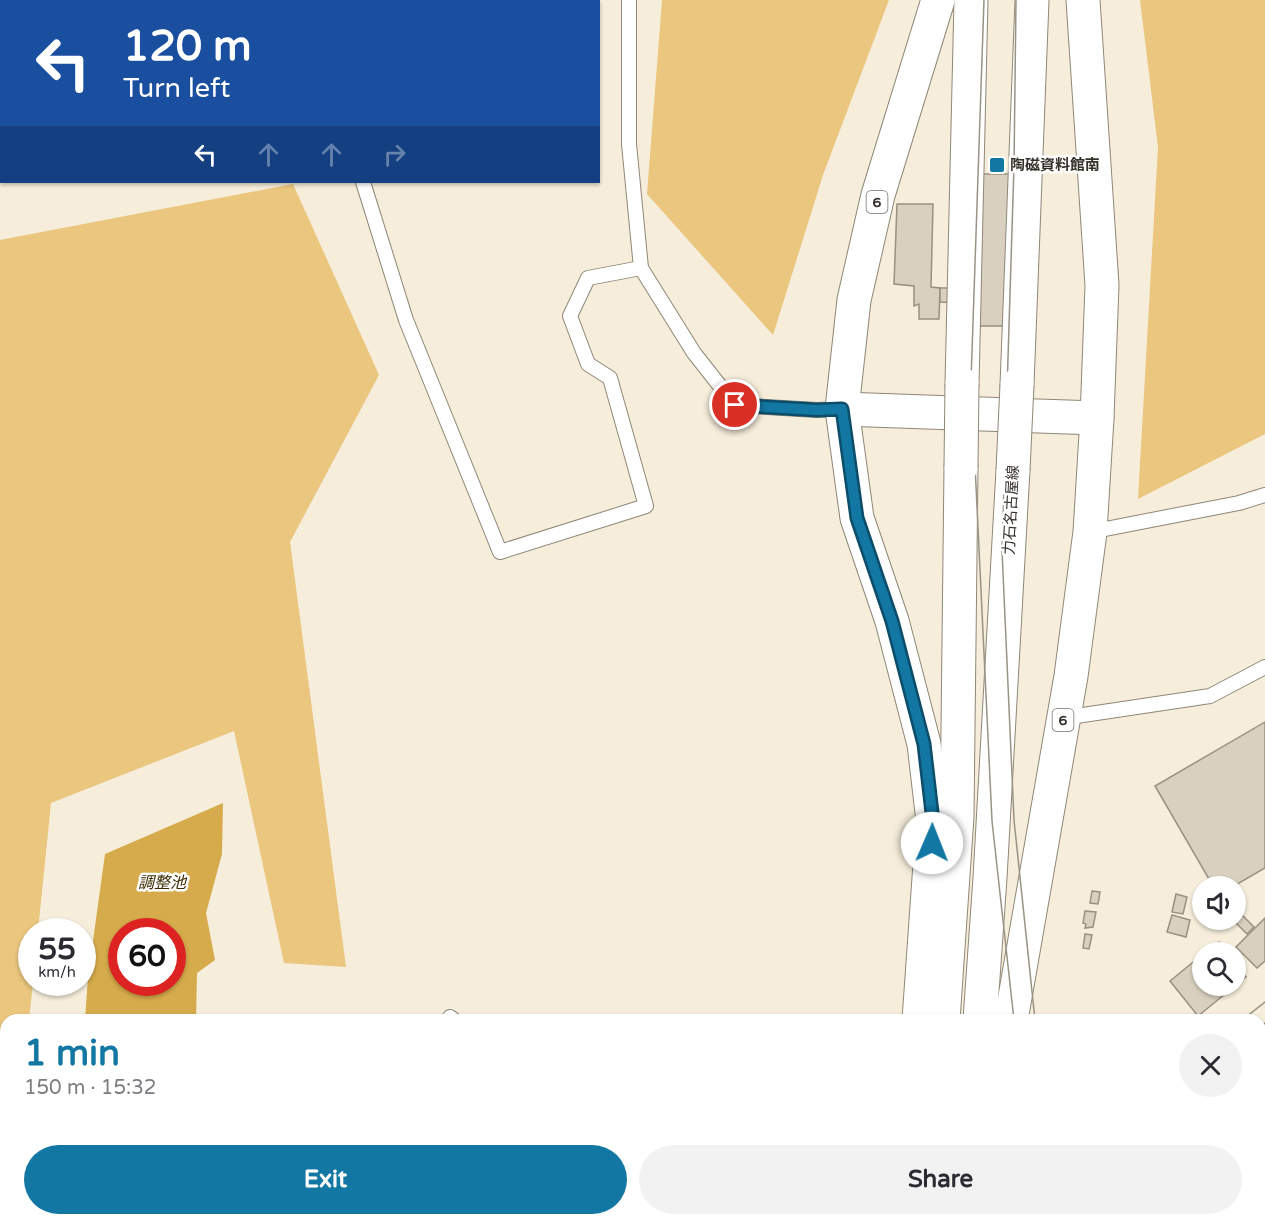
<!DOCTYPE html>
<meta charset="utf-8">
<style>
:root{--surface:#fff;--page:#f2f2f3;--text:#2b2b33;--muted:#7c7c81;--accent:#1277a3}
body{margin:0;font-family:"Varela Round","Noto Sans JP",sans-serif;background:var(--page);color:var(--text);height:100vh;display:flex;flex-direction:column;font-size:22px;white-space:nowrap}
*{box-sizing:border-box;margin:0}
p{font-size:20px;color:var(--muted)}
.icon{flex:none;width:33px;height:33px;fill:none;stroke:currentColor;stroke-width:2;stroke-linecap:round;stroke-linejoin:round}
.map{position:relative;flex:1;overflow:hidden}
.drawer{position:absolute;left:0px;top:1014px;width:1266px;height:212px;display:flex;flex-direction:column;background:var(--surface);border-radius:18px 18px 0 0;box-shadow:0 2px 4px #0004}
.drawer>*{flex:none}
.guide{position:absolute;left:0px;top:0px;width:600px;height:183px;box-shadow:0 2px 4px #0004;background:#1a4fa0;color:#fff;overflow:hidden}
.buttons{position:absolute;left:1192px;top:876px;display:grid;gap:12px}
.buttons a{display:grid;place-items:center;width:54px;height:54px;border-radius:50%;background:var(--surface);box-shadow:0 2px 4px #0004;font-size:30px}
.speed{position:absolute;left:18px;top:918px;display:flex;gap:12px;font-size:30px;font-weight:700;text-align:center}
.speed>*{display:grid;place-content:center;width:78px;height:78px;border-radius:50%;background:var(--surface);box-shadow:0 2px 4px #0004;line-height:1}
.speed small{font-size:15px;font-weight:400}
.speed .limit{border:9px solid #d22;background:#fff;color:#111}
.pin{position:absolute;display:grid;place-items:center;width:51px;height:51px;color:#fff;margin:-26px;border:3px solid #fff;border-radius:50%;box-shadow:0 2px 6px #0007}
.me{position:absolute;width:66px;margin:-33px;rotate:1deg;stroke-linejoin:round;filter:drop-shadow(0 0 4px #0008)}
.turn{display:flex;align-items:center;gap:21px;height:126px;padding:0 24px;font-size:27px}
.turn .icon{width:78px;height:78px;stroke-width:2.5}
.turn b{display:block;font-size:42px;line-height:51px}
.lanes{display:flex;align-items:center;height:57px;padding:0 24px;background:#0003;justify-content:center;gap:30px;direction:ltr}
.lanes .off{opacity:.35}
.round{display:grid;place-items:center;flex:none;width:63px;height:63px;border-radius:32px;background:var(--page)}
.head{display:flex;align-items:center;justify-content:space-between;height:102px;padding:0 24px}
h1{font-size:36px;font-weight:800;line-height:45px;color:var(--accent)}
.action{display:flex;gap:12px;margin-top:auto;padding:12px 24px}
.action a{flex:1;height:69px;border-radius:36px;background:var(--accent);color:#fff;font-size:24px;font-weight:800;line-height:69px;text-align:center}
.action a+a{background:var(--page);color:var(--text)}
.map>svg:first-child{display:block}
</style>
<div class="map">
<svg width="1265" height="1225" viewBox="0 0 1265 1225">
<rect width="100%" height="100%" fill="#f6eddb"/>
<g fill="#eac67e">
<path d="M 662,0 L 889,0 L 823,175 L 773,335 L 647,194 Z"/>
<path d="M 1140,0 L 1265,0 L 1265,434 L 1138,499 L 1158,147 Z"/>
<path d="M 293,184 L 379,375 L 290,542 L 346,967 L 284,963 L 234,731 L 51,803 L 38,931 L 32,932 L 33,983 L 29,1020 L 6,1020 L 6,1090 L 0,1095 L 0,240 Z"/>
<path d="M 1265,1074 L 1265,1225 L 1065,1225 L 1068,1220 L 1260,1220 L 1260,1078 Z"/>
</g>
<path fill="#d6ab4b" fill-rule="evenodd" d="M 223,803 L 222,854 L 206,913 L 215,960 L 197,973 L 196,1020 L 85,1020 L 88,977 L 105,854 ZM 122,932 L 172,932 L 172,982 L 122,982 Z"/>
<g fill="#d9d0bf" stroke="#999181" stroke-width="1.5">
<path d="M 981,174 L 1009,174 L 1006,326 L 978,326 Z"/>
<path d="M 897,204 L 933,204 L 931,287 L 940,288 L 939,319 L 919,319 L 919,304 L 914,306 L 914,286 L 894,284 Z"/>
<path d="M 940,288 L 980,288 L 979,304 L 940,302 Z"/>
<path d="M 1265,722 L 1265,868 L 1234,886 L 1213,886 L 1155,786 Z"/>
<path d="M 1092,891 L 1100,892 L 1098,904 L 1090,903 Z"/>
<path d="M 1176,894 L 1187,897 L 1183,914 L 1172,912 Z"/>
<path d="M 1085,911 L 1096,912 L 1093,927 L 1085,928 L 1086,924 L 1083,923 Z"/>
<path d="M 1172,915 L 1190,920 L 1186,937 L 1167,932 Z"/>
<path d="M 1242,915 L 1254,927 L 1247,934 L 1235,922 Z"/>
<path d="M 1265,918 L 1265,961 L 1257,968 L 1236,947 Z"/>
<path d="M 1085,934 L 1092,935 L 1089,949 L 1083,948 Z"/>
<path d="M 1219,942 L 1227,952 L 1206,952 Z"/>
<path d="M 1203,954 L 1203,986 L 1236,986 L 1236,964 L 1246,977 L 1198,1016 L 1170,981 Z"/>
</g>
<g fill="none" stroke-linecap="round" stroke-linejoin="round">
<g stroke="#8f8777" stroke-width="16">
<g id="service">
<path d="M 296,0 L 296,2"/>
<path d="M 629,0 L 629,144 L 641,268 L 694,353 L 735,405 L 817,410 L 842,409"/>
<path d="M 363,182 L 406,320 L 500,552 L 646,506 L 610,378 L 588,364 L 570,316 L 588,278 L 641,268"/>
<path d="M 1090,532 L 1239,503 L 1265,495"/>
<path d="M 1063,718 L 1210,696 L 1265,667"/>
<path d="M 450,1017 L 454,1020"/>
</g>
</g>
<g stroke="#8f8777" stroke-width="35">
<g id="primary">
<path d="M 962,384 L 971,0"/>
<path d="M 1017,385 L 1032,0"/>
<path d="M 842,409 L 1097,418"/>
<path d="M 919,1020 L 933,821 L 924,744 L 892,621 L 857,518 L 842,409 L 854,300 L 878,195 L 938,0"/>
<path d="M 943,1020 L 957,817 L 961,467"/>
<path d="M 980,1020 L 990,878 L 1013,470"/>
<path d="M 1011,1020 L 1071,676 L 1090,532 L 1097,418 L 1102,285 L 1083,0"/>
<path d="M 929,1225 L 930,1220"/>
<path d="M 971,1225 L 972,1220"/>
</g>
</g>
<use href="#service" stroke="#fff" stroke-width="14"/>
<use href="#primary" stroke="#fff" stroke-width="33"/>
<g stroke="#999386" stroke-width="1.5">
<path d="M 984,0 L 971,381 L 992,821 L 1014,1020"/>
<path d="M 1016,0 L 1014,166 L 1002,550 L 1014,820 L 1035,1020"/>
<path d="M 1242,1020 L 1265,1002"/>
<path d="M 1260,1027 L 1265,1023"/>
<path d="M 1260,1050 L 1265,1046"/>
<path d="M 1020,1220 L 1020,1225"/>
<path d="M 1048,1220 L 1048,1225"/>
</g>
<g stroke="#8f8777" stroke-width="35" stroke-linecap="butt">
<g id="primary-bridge">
<path d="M 961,467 L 962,384"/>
<path d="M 1013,470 L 1017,385"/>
</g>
</g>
<use href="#primary-bridge" stroke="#fff" stroke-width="33"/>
</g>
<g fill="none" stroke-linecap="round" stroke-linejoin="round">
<g stroke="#0c4d6a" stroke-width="15">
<path id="route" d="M 735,405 L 817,410 L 842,409 L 857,518 L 892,621 L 924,744 L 933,821 L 932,843"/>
</g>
<use href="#route" stroke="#1277a3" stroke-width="10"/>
</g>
<rect fill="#1277a3" stroke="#fff" stroke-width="2" x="989" y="157" width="16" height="16" rx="3"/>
<g text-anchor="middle" stroke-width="5" stroke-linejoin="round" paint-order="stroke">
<g fill="#fff" stroke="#716f6a" stroke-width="1.5">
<rect x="866.5" y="191" width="21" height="22" rx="4.5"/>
<rect x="1052.5" y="709" width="21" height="22" rx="4.5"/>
</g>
<g font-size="14" font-weight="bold" fill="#34312a">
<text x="877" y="207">6</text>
<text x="1063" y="725">6</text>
</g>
<g font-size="15" font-weight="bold" fill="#34312a" stroke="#fff" text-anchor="start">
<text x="1010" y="170">陶磁資料館南</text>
</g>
<g font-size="15" fill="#34312a" stroke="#fff">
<text transform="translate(1011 510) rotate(-87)" y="5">力石名古屋線</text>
</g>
<g font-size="16" font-style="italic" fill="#3b2a00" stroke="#fff">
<text x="162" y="888">調整池</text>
</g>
</g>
</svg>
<div class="buttons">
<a><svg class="icon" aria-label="sound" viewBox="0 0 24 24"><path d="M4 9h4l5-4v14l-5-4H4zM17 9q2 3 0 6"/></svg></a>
<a><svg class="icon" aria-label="search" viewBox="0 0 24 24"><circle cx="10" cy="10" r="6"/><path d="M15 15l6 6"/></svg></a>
</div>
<div class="speed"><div>55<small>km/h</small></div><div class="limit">60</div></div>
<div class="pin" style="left:735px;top:405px;background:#d93025"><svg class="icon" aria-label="arrive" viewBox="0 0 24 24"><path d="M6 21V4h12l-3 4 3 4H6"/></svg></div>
<svg class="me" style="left:932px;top:843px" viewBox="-20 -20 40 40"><circle r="19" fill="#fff"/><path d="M0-13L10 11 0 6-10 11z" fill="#1277a3"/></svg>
<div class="guide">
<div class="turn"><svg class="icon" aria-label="left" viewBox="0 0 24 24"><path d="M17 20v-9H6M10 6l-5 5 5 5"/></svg><div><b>120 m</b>Turn left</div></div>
<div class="lanes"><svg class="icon" aria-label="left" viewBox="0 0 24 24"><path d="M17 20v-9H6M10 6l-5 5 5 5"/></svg><svg class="icon off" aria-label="ahead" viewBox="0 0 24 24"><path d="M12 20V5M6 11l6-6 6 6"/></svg><svg class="icon off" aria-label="ahead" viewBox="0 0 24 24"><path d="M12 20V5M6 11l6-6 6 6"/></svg><svg class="icon off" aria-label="right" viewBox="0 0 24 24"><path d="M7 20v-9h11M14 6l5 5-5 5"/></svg></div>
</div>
<section class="drawer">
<div class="head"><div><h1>1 min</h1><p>150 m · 15:32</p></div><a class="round"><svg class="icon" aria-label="close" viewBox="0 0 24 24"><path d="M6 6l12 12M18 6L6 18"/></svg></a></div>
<div class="action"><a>Exit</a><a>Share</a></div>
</section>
</div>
